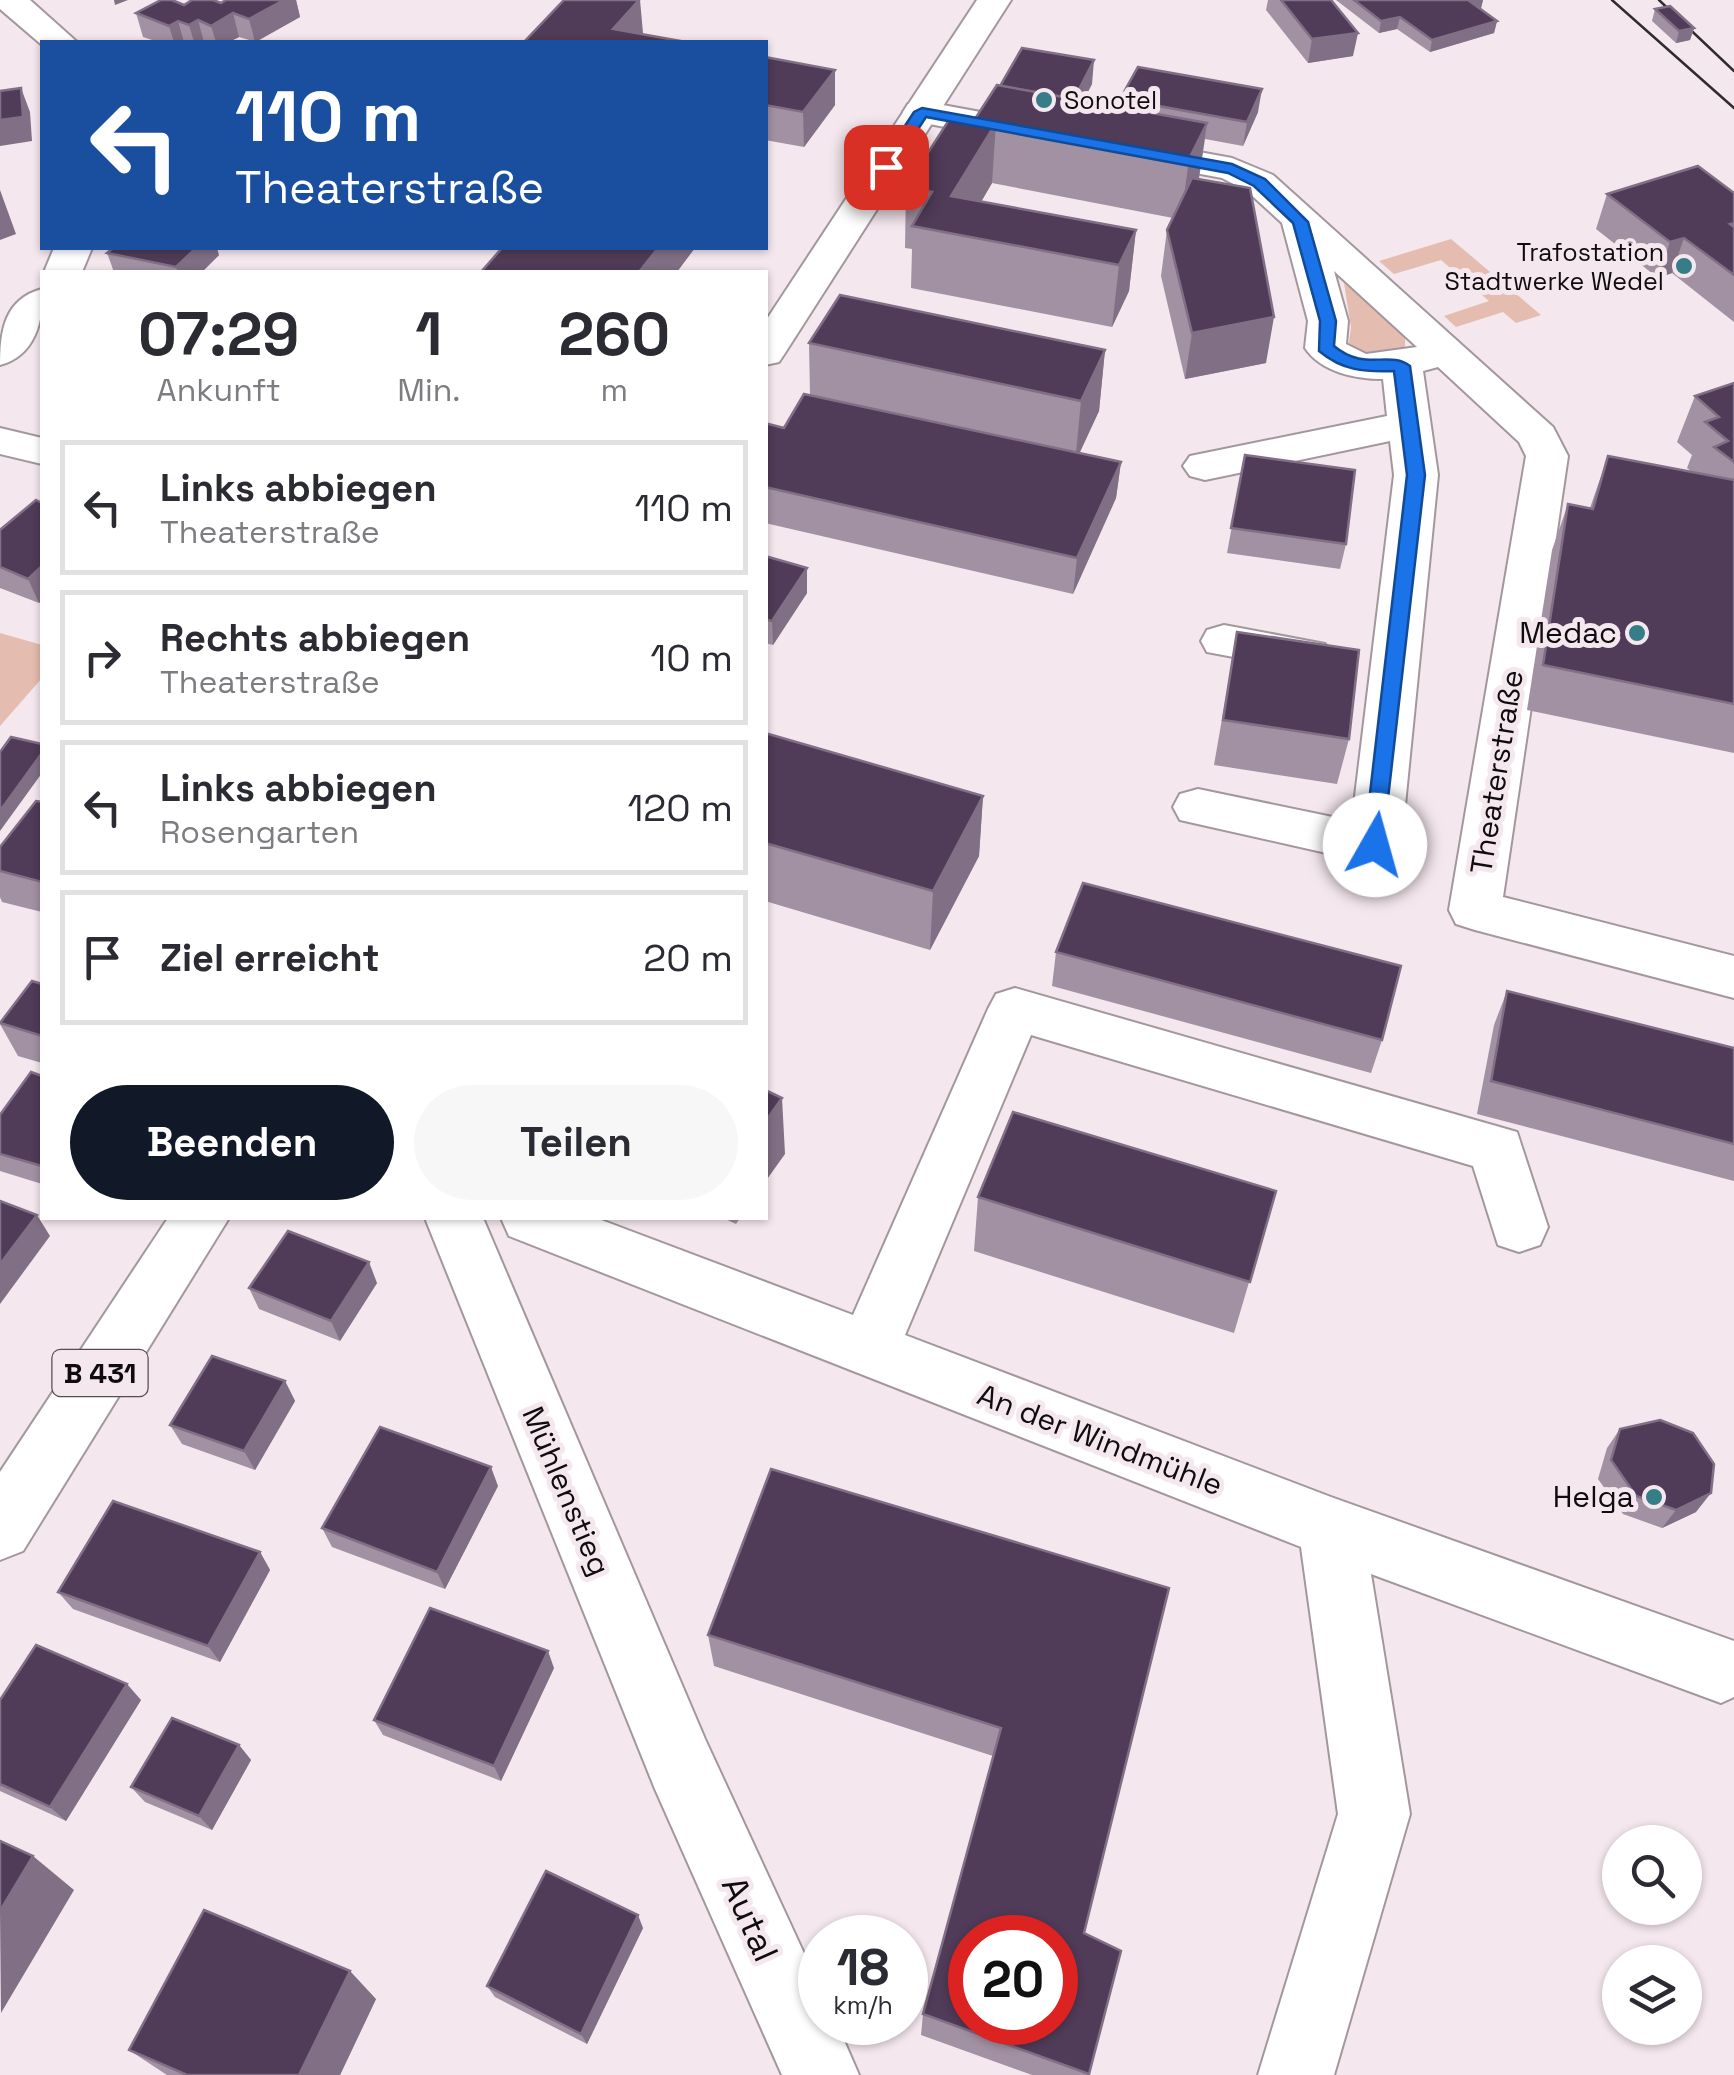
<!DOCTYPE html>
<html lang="de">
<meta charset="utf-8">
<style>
:root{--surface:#fff;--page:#f7f7f7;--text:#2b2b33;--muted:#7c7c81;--line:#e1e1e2;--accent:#111827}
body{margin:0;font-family:"Space Grotesk",sans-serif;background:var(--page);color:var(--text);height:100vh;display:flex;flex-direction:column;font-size:38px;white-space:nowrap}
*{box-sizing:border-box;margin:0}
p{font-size:32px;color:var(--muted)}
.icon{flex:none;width:55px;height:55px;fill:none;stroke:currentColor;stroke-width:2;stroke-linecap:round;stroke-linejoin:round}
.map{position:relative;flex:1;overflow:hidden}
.panel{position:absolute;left:40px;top:270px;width:728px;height:950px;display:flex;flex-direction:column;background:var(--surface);border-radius:0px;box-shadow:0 2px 8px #0004}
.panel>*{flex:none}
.hud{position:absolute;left:40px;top:40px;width:728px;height:210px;border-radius:0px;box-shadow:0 2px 8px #0004;background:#1a4fa0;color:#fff;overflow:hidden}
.controls{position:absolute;left:1602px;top:1825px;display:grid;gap:20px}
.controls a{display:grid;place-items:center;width:100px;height:100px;border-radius:50%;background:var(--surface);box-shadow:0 2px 8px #0004;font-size:50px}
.speed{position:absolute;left:798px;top:1915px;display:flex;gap:20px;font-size:50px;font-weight:700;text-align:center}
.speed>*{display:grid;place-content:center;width:130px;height:130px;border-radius:50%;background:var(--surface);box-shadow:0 2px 8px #0004;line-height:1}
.speed small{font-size:25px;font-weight:400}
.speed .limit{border:15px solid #d22;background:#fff;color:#111}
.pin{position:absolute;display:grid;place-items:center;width:85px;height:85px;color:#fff;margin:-42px;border-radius:20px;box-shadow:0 5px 15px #0006}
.me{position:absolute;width:110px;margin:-55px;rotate:7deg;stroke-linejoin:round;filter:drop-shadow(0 0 8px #0008)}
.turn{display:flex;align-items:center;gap:35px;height:210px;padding:0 30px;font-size:45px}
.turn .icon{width:130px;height:130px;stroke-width:2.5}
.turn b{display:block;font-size:70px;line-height:85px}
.eta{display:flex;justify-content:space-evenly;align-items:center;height:170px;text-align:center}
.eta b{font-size:60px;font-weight:700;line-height:70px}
.cta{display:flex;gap:20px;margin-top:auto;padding:20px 30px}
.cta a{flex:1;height:115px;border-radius:60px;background:var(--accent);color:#fff;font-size:40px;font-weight:700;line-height:115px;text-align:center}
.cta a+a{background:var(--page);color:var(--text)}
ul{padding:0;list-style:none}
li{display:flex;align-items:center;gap:30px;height:135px;margin:0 20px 15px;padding:0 10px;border:5px solid var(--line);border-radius:0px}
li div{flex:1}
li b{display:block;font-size:38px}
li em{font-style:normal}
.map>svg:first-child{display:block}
</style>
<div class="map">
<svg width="1734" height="2075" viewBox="0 0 1734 2075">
<rect width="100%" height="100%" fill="#f4e7ee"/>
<g fill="#e5bcb0">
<path d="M 1451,239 L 1541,315 L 1516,323 L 1503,312 L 1456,327 L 1444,316 L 1489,301 L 1441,260 L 1394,274 L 1379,261 Z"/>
<path d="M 1344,283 L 1405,336 L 1405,348 C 1384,356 1367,357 1349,343 L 1351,327 Z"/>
<path d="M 0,633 L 42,645 L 42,678 L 0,726 Z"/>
</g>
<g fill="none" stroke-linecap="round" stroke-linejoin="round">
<g stroke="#a3979e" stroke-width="4">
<g id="minor">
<path d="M 0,0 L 30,0 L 77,42 L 42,45 L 0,9 Z"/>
<path d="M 921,101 L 1024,120 L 1037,123 L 1042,131 L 1037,139 L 1024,142 L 908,120 L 903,112 L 908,104 Z"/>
<path d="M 1128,139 L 1232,158 L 1273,175 L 1553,427 L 1568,456 L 1503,897 L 1734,956 L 1734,998 L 1475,930 L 1456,924 L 1449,910 L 1526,456 L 1519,442 L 1438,367 L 1423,371 L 1438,475 L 1401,845 L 1393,858 L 1375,864 L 1180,820 L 1173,807 L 1180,794 L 1198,789 L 1352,821 L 1394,475 L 1390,441 L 1205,480 L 1190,476 L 1183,466 L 1190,456 L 1387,416 L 1383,379 C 1355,379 1321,372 1305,348 L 1308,321 L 1282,223 L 1247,191 L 1222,178 L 1115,158 L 1110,150 L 1115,142 ZM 1334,271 L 1417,347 L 1366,354 L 1346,344 L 1348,321 Z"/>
<path d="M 54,248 L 92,248 L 82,272 L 44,272 Z"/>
<path d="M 42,289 C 44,320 35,356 0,365 C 0,332 4,299 42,289 Z"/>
<path d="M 0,428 L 42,438 L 42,464 L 0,454 Z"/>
<path d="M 1224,625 L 1325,644 L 1332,655 L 1325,666 L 1308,671 L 1207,652 L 1201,641 L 1207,630 Z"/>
<path d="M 1015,988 L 1517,1132 L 1548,1227 L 1540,1245 L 1519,1252 L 1498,1245 L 1473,1166 L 1031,1035 L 905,1335 L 1331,1497 L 1734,1641 L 1734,1697 L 1721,1703 L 1371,1574 L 1410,1814 L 1334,2075 L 1258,2075 L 1338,1814 L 1301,1547 L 509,1236 L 501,1218 L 596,1218 L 853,1315 L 988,1009 L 996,994 Z"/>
<path d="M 425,1218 L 483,1218 L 705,1739 L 820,1988 L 820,2022 L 836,2022 L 859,2075 L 782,2075 L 655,1789 Z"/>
</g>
</g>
<g stroke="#a3979e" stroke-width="4">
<g id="major">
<path d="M 977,0 L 1011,0 L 785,353 L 779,362 L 765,365 L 765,322 Z"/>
<path d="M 168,1218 L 229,1218 L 23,1551 L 0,1560 L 0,1472 Z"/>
</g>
</g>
<use href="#minor" fill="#fff" fill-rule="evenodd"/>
<use href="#major" fill="#fff" fill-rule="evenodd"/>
<g stroke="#302b2e" stroke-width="2.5">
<path d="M 1612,0 L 1734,108"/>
<path d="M 1659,0 L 1734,71"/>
</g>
</g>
<g fill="#a291a3">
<path d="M 226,0 L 296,0 L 300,17 L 256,42 L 239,37 L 229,42 L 158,42 L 143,37 L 136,13 L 184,5 L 221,3 Z"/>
<path d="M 1268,0 L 1331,0 L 1353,56 L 1308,63 L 1266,10 Z"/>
<path d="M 1336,0 L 1483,0 L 1481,8 L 1479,8 L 1497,21 L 1494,33 L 1430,52 L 1397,29 L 1379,33 Z"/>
<path d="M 1655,9 L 1694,28 L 1690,40 L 1676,43 L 1652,21 Z"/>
<path d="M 765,57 L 835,70 L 835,105 L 804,147 L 765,140 Z"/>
<path d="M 1092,84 L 1083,101 L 1120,107 L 1120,99 L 1258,112 L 1243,146 L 1205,139 L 1199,179 L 1266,363 L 1185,379 L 1161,276 L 1167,230 L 1173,218 L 992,183 L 981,202 L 1136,230 L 1129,291 L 1112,327 L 911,288 L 912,249 L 905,248 L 906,187 L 975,119 Z"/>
<path d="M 1734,193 L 1734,322 L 1672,273 L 1658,278 L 1596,229 L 1607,194 Z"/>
<path d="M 107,253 L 219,255 L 202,272 L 114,272 Z"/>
<path d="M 809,343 L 1105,350 L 1099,411 L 1079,453 L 1121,462 L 1116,498 L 1073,594 L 765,523 L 765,423 L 784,428 L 810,395 Z"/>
<path d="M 1734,383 L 1734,753 L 1527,710 L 1552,550 L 1568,504 L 1590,508 L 1608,456 L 1692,472 L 1687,468 L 1692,455 L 1677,442 L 1695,396 Z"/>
<path d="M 1245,455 L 1346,544 L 1340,569 L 1227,553 Z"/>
<path d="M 42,503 L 42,600 L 39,603 L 0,588 L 0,530 Z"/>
<path d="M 765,556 L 807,593 L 773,645 L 765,643 Z"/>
<path d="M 1237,632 L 1349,739 L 1337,784 L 1214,765 Z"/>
<path d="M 765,733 L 983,796 L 979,856 L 930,950 L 765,901 Z"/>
<path d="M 42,802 L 42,912 L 2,902 L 0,897 L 0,847 Z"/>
<path d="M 1056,952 L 1382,1040 L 1371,1073 L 1052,986 Z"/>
<path d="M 42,984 L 42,1063 L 18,1056 L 0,1024 L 0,1022 Z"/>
<path d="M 1507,991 L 1734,1048 L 1734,1181 L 1477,1114 L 1494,1025 Z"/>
<path d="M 42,1076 L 42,1184 L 0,1171 L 0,1115 Z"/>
<path d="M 1276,1191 L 1234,1333 L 974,1251 L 978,1197 Z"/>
<path d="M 723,1218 L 740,1218 L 736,1224 Z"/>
<path d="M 377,1283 L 340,1341 L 259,1309 L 249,1288 Z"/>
<path d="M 285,1381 L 295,1401 L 255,1470 L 182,1444 L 170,1425 Z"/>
<path d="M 1620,1429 L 1696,1512 L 1662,1528 L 1623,1514 L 1598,1479 L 1607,1448 Z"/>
<path d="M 498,1486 L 445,1589 L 332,1547 L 322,1528 Z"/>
<path d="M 260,1552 L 270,1570 L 220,1662 L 73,1609 L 58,1592 Z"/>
<path d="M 1169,1588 L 1084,1933 L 1088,2075 L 1032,2075 L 921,2035 L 923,2014 L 993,1756 L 714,1666 L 708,1635 Z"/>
<path d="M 554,1668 L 501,1781 L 383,1735 L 374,1720 Z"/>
<path d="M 0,1700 L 141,1700 L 66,1821 L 0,1791 Z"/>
<path d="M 239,1745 L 251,1760 L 212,1830 L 145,1802 L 131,1787 Z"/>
<path d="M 643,1928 L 587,2044 L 495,1997 L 487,1986 Z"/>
<path d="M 376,1999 L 340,2075 L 167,2075 L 129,2050 Z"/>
</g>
<g fill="#816f85">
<path d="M 114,0 L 128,0 L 115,5 Z"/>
<path d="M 284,0 L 296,0 L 300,17 L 255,42 L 249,19 Z"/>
<path d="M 640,0 L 643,33 L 635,42 L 613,29 Z"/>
<path d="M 1468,0 L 1483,0 L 1481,8 L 1465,12 Z"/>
<path d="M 233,13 L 239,37 L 229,42 L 216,42 L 211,26 Z"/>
<path d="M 1400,17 L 1397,29 L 1379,33 L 1381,21 Z"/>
<path d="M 198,20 L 204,42 L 194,42 L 189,25 Z"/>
<path d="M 178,21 L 184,42 L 174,42 L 169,26 Z"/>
<path d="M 1497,21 L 1494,33 L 1430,52 L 1432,40 Z"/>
<path d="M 1694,28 L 1690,40 L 1676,43 L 1679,31 Z"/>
<path d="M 1358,33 L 1353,56 L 1308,63 L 1312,39 Z"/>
<path d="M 1094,60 L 1092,84 L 1069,128 L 1071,104 Z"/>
<path d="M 835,70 L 835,105 L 804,147 L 803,112 Z"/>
<path d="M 21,88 L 30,112 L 32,141 L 0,146 L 0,120 Z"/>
<path d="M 1262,89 L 1258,112 L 1243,146 L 1247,122 Z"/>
<path d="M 996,123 L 992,183 L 961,236 L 951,196 Z"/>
<path d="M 1207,123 L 1198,183 L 1181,219 L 1189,159 Z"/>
<path d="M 0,190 L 16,234 L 0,240 Z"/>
<path d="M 1136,230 L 1129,291 L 1112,327 L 1119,265 Z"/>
<path d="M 1684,238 L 1672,273 L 1658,278 L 1670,242 Z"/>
<path d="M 196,248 L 217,248 L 219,255 L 202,272 L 178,272 L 176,267 Z"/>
<path d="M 658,248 L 695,248 L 677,272 L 639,272 Z"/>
<path d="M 1274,317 L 1266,363 L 1185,379 L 1192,333 Z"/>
<path d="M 1105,350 L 1099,411 L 1075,463 L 1081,401 Z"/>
<path d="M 1121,462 L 1116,498 L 1073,594 L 1077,558 Z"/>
<path d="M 42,566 L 42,600 L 39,603 L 28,579 Z"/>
<path d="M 807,568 L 807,593 L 773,645 L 772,621 Z"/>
<path d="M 42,753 L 42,773 L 0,831 L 0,811 Z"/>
<path d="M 983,796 L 979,856 L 930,950 L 933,891 Z"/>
<path d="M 782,1098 L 785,1154 L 765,1182 L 765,1122 Z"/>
<path d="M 37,1215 L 50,1236 L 0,1304 L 0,1264 Z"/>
<path d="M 369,1262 L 377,1283 L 340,1341 L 331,1321 Z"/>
<path d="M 285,1381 L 295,1401 L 255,1470 L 244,1451 Z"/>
<path d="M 491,1467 L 498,1486 L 445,1589 L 437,1572 Z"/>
<path d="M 1711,1493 L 1696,1512 L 1662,1528 L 1676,1510 Z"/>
<path d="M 260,1552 L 270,1570 L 220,1662 L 208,1646 Z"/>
<path d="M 548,1651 L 554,1668 L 501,1781 L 494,1766 Z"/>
<path d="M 127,1684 L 141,1700 L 66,1821 L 50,1807 Z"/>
<path d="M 239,1745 L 251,1760 L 212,1830 L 199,1816 Z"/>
<path d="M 33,1856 L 74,1890 L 1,2013 L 0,1911 Z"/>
<path d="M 638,1915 L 643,1928 L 587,2044 L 581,2034 Z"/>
<path d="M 350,1971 L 376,1999 L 340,2075 L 299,2075 Z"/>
</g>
<g fill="#503b58" stroke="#816f85" stroke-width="2.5" fill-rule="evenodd">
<path d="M 161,0 L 172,0 L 184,5 L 192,0 L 213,0 L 221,3 L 226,0 L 284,0 L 249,19 L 233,13 L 211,26 L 198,20 L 189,25 L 178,21 L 169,26 L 136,13 Z"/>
<path d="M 564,0 L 639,0 L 613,29 L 686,42 L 524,42 Z"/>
<path d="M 1281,0 L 1331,0 L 1358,33 L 1312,39 Z"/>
<path d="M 1354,0 L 1468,0 L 1497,21 L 1432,40 L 1400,17 L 1381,21 Z"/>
<path d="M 1670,6 L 1694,28 L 1679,31 L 1655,9 Z"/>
<path d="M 1022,48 L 1094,60 L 1074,99 L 1000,86 Z"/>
<path d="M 765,57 L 835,70 L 803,112 L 765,105 Z"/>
<path d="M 1138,67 L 1262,89 L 1247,122 L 1120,99 Z"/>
<path d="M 997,85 L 1207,123 L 1189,159 L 996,123 L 951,196 L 1136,230 L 1119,265 L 912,226 L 932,192 L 906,187 L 952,115 L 975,119 Z"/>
<path d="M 21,88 L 23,117 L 0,120 L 0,91 Z"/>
<path d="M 1698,166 L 1734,193 L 1734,223 L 1730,224 L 1734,227 L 1734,275 L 1684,238 L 1670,242 L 1607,194 Z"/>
<path d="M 1192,178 L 1250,188 L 1274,317 L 1192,333 L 1167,230 Z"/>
<path d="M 113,248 L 196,248 L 176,267 L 107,253 Z"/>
<path d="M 502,248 L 658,248 L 639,272 L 481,272 Z"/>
<path d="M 840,295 L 1105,350 L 1081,401 L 809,343 Z"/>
<path d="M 1734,383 L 1734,462 L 1714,447 L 1728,441 L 1705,422 L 1719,417 L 1695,396 Z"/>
<path d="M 804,394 L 1121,462 L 1077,558 L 765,487 L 765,423 L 784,428 Z"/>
<path d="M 1245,455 L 1355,470 L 1346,544 L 1231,528 Z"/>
<path d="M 1608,456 L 1734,480 L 1734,704 L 1543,665 L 1568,504 L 1593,509 Z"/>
<path d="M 36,500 L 42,503 L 42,566 L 28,579 L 0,567 L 0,530 Z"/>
<path d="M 765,556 L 807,568 L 772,621 L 765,619 Z"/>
<path d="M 1237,632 L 1359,650 L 1349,739 L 1223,720 Z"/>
<path d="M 765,733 L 983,796 L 933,891 L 765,843 Z"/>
<path d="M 11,737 L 42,744 L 42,753 L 0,811 L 0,752 Z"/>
<path d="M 36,801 L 42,802 L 42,882 L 0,871 L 0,847 Z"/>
<path d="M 1083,883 L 1401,966 L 1382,1040 L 1056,952 Z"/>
<path d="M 32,981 L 42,984 L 42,1036 L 0,1023 Z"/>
<path d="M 1507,991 L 1734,1048 L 1734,1144 L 1491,1081 Z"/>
<path d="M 31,1072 L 42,1076 L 42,1166 L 0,1154 L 0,1115 Z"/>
<path d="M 765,1090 L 782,1098 L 765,1122 Z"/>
<path d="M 1013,1112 L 1276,1191 L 1250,1282 L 978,1197 Z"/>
<path d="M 0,1201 L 37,1215 L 0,1264 Z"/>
<path d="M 288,1231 L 369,1262 L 331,1321 L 249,1288 Z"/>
<path d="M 212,1356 L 285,1381 L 244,1451 L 170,1425 Z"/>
<path d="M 1660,1420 L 1693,1433 L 1714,1464 L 1711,1493 L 1676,1510 L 1636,1496 L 1611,1460 L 1620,1429 Z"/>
<path d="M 380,1427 L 491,1467 L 437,1572 L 322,1528 Z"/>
<path d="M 771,1469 L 1169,1588 L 1084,1933 L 1121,1951 L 1089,2074 L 923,2014 L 1001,1728 L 708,1635 ZM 970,1938 L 1055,1938 L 1055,2022 L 970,2022 Z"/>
<path d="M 113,1501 L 260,1552 L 208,1646 L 58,1592 Z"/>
<path d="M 430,1608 L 548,1651 L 494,1766 L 374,1720 Z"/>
<path d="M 36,1645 L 127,1684 L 50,1807 L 0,1784 L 0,1700 Z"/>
<path d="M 172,1718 L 239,1745 L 199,1816 L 131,1787 Z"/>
<path d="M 0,1841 L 33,1856 L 0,1911 Z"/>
<path d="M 546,1871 L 638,1915 L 581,2034 L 487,1986 Z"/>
<path d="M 204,1910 L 350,1971 L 299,2075 L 187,2075 L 129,2050 Z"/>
</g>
<path fill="#1a73e8" stroke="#114b97" stroke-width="2.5" d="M 922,108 L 1232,164 L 1265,179 L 1308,222 L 1336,321 L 1334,346 C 1365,372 1389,350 1410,366 L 1425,475 L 1382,851 L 1375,853 L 1364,845 L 1407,475 L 1394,371 C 1364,372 1343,371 1319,351 L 1320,321 L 1293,223 L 1254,186 L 1228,173 L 926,117 L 891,170 L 880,170 L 878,167 L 914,112 Z"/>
<g fill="#367d87" stroke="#f4e7ee" stroke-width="4">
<circle cx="1044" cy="100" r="10"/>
<circle cx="1684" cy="266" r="10"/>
<circle cx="1637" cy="633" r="10"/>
<circle cx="1654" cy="1497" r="10"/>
</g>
<g text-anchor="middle" stroke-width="10" stroke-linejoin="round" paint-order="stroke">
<g font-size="25" fill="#100c0e" stroke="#f4e7ee" text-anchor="start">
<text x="1064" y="109">Sonotel</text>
<text x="1664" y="261" text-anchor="end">Trafostation<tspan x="1664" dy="29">Stadtwerke Wedel</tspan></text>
</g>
<rect fill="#f4e7ee" stroke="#544e51" stroke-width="2.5" x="52.5" y="1350" width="95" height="46" rx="8"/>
<g font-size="28" font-weight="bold" fill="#100c0e">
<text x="100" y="1383">B 431</text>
</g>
<g font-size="30" fill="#100c0e" stroke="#f4e7ee" text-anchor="end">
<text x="1617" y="643">Medac</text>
<text x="1634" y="1507">Helga</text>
</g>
<g font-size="30" fill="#100c0e" stroke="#f4e7ee">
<text transform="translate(1497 772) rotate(-81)" y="10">Theaterstraße</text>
<text transform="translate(1100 1440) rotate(21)" y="10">An der Windmühle</text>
<text transform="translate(566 1491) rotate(67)" y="10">Mühlenstieg</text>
</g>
<g font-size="35" fill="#100c0e" stroke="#f4e7ee">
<text transform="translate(750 1919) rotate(66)" y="12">Autal</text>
</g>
</g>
</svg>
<div class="controls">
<a><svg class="icon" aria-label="search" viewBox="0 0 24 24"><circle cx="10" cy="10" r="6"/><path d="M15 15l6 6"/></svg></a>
<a><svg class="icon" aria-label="layers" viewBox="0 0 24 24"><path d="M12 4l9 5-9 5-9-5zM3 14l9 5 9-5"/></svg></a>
</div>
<div class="speed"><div>18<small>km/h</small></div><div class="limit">20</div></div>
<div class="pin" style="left:886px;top:167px;background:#d93025"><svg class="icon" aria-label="arrive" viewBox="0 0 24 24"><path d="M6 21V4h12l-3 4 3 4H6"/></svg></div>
<svg class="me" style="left:1375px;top:845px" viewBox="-20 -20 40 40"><circle r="19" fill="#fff"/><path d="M0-13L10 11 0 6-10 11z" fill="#1a73e8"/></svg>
<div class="hud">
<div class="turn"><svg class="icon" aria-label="left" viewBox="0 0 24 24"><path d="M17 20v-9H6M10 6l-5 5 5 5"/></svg><div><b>110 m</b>Theaterstraße</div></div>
</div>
<section class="panel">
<div class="eta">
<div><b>07:29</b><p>Ankunft</p></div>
<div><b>1</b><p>Min.</p></div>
<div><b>260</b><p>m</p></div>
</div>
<ul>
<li><svg class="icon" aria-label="left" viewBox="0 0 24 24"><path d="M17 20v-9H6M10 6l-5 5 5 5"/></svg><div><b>Links abbiegen</b><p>Theaterstraße</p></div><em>110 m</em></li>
<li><svg class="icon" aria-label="right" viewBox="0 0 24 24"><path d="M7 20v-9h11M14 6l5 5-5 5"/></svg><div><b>Rechts abbiegen</b><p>Theaterstraße</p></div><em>10 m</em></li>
<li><svg class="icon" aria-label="left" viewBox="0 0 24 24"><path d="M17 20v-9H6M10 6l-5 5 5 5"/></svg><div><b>Links abbiegen</b><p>Rosengarten</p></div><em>120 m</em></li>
<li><svg class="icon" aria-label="arrive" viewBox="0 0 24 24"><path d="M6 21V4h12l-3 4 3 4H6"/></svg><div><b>Ziel erreicht</b></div><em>20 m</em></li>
</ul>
<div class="cta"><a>Beenden</a><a>Teilen</a></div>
</section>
</div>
